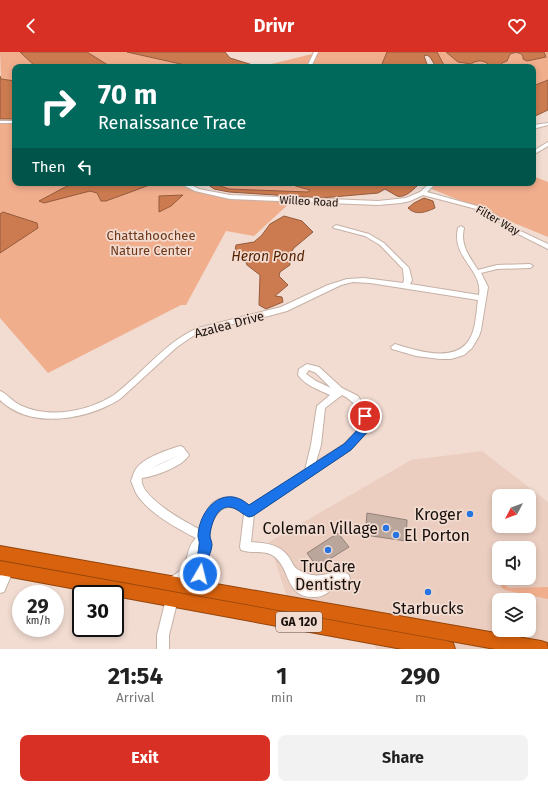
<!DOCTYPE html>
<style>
:root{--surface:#fff;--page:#f2f2f2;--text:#222;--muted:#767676;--accent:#d93025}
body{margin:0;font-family:"Fira Sans",sans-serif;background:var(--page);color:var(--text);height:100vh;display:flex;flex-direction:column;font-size:15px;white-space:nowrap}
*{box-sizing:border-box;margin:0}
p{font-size:13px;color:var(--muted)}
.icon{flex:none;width:22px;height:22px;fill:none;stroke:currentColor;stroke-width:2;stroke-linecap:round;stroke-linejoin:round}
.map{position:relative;height:597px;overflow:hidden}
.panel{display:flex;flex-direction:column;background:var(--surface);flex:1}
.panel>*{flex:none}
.hud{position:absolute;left:12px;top:12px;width:524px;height:122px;border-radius:8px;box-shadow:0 2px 6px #0003;background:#00695c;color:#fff;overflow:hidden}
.needle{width:26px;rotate:229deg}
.controls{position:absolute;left:492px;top:437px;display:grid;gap:8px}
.controls a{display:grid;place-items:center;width:44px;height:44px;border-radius:8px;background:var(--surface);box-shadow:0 2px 6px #0003;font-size:20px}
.speed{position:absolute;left:12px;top:533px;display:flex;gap:8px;font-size:20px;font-weight:700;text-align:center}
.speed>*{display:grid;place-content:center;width:52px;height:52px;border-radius:50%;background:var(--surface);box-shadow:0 2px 6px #0003;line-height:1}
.speed small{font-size:10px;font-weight:400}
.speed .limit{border:2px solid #111;border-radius:6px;background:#fff;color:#111}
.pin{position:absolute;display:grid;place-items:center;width:34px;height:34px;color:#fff;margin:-17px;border:2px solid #fff;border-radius:50%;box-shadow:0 1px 4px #0007}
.me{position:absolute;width:44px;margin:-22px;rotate:8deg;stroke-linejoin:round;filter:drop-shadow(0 0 3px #0008)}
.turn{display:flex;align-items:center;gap:14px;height:84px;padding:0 20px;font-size:18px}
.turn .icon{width:52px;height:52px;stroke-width:2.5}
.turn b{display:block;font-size:28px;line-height:34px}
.then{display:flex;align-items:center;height:38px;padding:0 20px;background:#0003;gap:8px;font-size:15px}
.eta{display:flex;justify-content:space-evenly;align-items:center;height:68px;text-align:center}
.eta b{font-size:24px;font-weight:700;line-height:28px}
.primary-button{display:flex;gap:8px;margin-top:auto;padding:8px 20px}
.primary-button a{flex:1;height:46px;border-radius:8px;background:var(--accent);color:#fff;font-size:16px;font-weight:700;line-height:46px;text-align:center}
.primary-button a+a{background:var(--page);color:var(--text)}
header{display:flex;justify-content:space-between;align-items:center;height:52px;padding:0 20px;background:var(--accent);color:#fff;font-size:18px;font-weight:700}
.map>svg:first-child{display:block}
</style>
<header><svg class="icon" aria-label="back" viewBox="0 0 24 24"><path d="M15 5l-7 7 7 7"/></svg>Drivr<svg class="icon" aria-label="heart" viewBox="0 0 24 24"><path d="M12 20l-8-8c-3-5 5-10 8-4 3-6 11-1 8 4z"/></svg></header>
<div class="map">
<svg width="548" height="597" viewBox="0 0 548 597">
<rect width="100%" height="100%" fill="#f2dcd1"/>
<path fill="#ebcec0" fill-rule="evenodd" d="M 482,399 L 548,450 L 548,597 L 376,597 L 374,589 L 296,573 L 269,490 L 411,408 ZM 499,444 L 529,444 L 529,474 L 499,474 ZM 499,496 L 529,496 L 529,526 L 499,526 ZM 499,548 L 529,548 L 529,578 L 499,578 Z"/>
<g fill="#f1ae8d">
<path d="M 0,0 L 20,0 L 36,15 L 15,15 L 15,29 L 1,27 Z"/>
<path d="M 87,0 L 127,0 L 194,15 L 111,15 Z"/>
<path d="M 320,0 L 387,0 L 382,12 L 382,15 L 259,15 Z"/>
<path d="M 437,0 L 446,0 L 462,11 L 475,9 L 502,11 L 507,9 L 510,2 C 518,0 519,3 525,4 C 532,5 540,4 546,5 L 544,0 L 548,0 L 548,28 L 533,34 L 533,15 L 445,15 Z"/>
<path d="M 0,71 L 15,71 L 15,131 L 178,131 C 200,148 265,146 294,147 L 254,184 L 226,179 L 186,253 L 181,253 L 48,321 L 0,266 Z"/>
<path d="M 533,124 L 548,130 L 548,185 L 427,135 L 430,131 L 533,131 Z"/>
<path d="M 212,131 C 246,131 278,129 310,138 L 308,140 L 229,137 L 217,134 Z"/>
<path d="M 503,532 L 509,536 L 548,535 L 548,547 L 505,538 L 502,536 L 501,533 Z"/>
</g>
<g fill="#cc7b50" stroke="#955b3b">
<path d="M 20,0 L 87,0 L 111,15 L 36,15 Z"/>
<path d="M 127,0 L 225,0 L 230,6 L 259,15 L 194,15 Z"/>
<path d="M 387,0 L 437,0 L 445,15 L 436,15 L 430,5 L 427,3 L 424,4 L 428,15 L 382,15 L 382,12 Z"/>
<path d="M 446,0 L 544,0 L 546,5 L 527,9 L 523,7 L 523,4 C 519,0 516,0 510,2 L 507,9 L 502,11 L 499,15 L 491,15 C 486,8 478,7 471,12 L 458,10 Z"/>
<path d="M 0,24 L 1,27 L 15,29 L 15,67 L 0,67 Z"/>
<path d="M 548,28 L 548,58 L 533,65 L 533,34 Z"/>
<path d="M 79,131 L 155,131 L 106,149 L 101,149 L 97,141 L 90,139 L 44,151 L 39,149 L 69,133 Z"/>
<path d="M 212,131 L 229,137 L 308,140 L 310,138 L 292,133 L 267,131 L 420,131 C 415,136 405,147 397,144 C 393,142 389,139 385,137 L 378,141 L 321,146 L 229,140 L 214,137 L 207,132 Z"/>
<path d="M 183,143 L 171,154 L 159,160 L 159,144 Z"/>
<path d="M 424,146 L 433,149 L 435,156 C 426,160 416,164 408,156 L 414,151 Z"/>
<path d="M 3,160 L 37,171 L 38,176 L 0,201 L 0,162 Z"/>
<path d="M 284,164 L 302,169 L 313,180 L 294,196 L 289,203 L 290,213 L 280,220 L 279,224 L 288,233 L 275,244 L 282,245 L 283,250 L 266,257 L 259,253 L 260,223 L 247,213 L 244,206 L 234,204 L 236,193 L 254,190 L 262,183 L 270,172 Z"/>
</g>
<g fill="#bba69c" stroke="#948177">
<path d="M 367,461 L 407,468 L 406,489 L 365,483 Z"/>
<path d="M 338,481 L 349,495 L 317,515 L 307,501 Z"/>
</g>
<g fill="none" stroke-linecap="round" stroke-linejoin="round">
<g stroke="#c5b1a6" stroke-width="2">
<g id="minor">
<path d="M 314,0 L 318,0 L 311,15 L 307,15 Z"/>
<rect x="0" y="69" width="15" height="2"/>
<path d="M 548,71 L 548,73 L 533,77 L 533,73 Z"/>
<path d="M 548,90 L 548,94 L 533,103 L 533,99 Z"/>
<path d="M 179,131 L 187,131 L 199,137 L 230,143 L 378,149 L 406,146 L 420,140 L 430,131 L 436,131 L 427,140 L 484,156 L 504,168 L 512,175 L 548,192 L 548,197 L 508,177 L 500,170 L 480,158 L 423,143 L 410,149 L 401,151 L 378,153 L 230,147 L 195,139 Z"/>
<path d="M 336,173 L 369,182 L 384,191 L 409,216 L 412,228 L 410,232 L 479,243 C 483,217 451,206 458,176 L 461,174 L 464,176 C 460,193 469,204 478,218 L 497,213 L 530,212 L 533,214 L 530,216 L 497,217 L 481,221 L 488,235 L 481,278 L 479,284 L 472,296 L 464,303 L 451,307 L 440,307 L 416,304 L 392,297 L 391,295 L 395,292 C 414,298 450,310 466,292 C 476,282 476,261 478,248 L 370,231 L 353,230 L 341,233 L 287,259 L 261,266 L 214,276 L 193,284 L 177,295 L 120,347 C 87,368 31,378 0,348 L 0,339 C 6,341 14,351 22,354 C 51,367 88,359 114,343 C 143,321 165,290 198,276 L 281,255 L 328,233 L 347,227 L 364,226 L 403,231 L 404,228 L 403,217 L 380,193 L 365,184 L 334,176 L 333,175 Z"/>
<path d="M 307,312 L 319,315 L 342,336 L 358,344 L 368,361 L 371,370 L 371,376 L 350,398 L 254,462 L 251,490 C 265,491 279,492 288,504 C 296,516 292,516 308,522 C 321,527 335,517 348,522 L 350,526 L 348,530 L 336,532 C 331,539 323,546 313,545 C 284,545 291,514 272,503 C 263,498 251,502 241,498 L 240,495 L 244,462 C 223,444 211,465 209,485 C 209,489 210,493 210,497 C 209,505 203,514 206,522 C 208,528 214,531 217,537 L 215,541 L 211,542 C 201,538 195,526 195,516 C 191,527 182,531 172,535 L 168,534 L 166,530 L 168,526 C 194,515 182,500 196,486 C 176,476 147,460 136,441 C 134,437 133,433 131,429 C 133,425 133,421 136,417 C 143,406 167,398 180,394 L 183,395 L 189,403 C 182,415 155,424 142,426 C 137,444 187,471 201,478 C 203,470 204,461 210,454 C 219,442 239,445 249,454 L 305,418 L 311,393 L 317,354 L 330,343 C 319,338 305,333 298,323 L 299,317 ZM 309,318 L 316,321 L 331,336 L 316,329 L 306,322 ZM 342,343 C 354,349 363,360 362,375 L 344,392 L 316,410 L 321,393 L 325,356 ZM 177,404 L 165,410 L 149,417 ZM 303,531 L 317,534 L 308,534 Z"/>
<path d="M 9,512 L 13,513 L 14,517 L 4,540 L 0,541 L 0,524 L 5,513 Z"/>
<path d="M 172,541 L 176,543 L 178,547 L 169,583 L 169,597 L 157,597 L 157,583 L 166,547 L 168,543 Z"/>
</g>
</g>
<g stroke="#94450c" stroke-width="2">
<g id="highway">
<path d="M 0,494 L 541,589 L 547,591 L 548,597 L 495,597 L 0,508 Z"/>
<path d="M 0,509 L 447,589 L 453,591 L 455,597 L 402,597 L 115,544 L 115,542 L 103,542 L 0,523 Z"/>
</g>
</g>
<use href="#minor" fill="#fff" fill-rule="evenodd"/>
<use href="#highway" fill="#d8620d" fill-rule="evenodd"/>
</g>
<path fill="#1a73e8" stroke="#114b97" d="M 365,360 L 368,361 C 371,366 372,371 371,376 L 351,398 L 253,464 L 249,465 C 241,462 238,456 229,455 C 216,455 211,473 210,483 C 210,487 212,489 212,493 C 212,499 207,507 206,514 C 205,518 207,521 205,526 L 200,528 L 196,526 C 190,514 199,505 199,493 C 200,490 198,487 198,484 C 199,457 224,431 249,453 L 344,392 L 361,374 L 360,364 L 361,361 Z"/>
<g fill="#2674e0" stroke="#f2dcd1" stroke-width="1.5">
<circle cx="470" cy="462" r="4"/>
<circle cx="386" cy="476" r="4"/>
<circle cx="396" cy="483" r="4"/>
<circle cx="328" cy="498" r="4"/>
<circle cx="428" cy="540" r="4"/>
</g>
<g text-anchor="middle" stroke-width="3.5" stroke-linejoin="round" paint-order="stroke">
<g font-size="11" fill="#160f0b" stroke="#f2dcd1">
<text transform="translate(309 149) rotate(3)" y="4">Willeo Road</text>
<text transform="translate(498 168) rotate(30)" y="4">Filter Way</text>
</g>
<rect fill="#f2dcd1" stroke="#584c46" stroke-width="1" x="276" y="560" width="46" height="20" rx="3"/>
<g font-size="12" font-weight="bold" fill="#160f0b">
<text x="299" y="574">GA 120</text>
</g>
<g font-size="13" fill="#6f391a" stroke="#f2dcd1">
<text x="151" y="188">Chattahoochee<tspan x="151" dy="15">Nature Center</tspan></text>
</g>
<g font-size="13" fill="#160f0b" stroke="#f2dcd1">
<text transform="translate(229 272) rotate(-15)" y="5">Azalea Drive</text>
</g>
<g font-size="14" font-style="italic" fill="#552100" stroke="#f2dcd1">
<text x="268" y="209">Heron Pond</text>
</g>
<g font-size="16" fill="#160f0b" stroke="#f2dcd1" text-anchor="end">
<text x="462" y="468">Kroger</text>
<text x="378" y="482">Coleman Village</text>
<text x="404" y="489" text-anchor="start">El Porton</text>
<text x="328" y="520" text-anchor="middle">TruCare<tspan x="328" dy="18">Dentistry</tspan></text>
<text x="428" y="562" text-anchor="middle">Starbucks</text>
</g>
</g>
</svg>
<div class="controls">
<a><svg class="needle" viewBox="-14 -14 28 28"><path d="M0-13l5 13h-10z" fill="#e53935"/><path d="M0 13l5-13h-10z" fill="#767676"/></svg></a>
<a><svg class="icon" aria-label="sound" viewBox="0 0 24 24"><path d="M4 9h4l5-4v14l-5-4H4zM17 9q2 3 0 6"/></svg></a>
<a><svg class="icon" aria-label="layers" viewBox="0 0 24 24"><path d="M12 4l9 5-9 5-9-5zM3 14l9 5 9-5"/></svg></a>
</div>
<div class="speed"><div>29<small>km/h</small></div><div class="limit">30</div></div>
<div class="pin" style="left:365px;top:364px;background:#d93025"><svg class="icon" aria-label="arrive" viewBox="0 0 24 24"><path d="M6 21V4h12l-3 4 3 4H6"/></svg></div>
<svg class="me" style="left:200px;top:522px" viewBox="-20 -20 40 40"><circle r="17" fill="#1a73e8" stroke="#fff" stroke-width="3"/><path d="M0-11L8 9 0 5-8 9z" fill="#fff"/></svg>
<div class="hud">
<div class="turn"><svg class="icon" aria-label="right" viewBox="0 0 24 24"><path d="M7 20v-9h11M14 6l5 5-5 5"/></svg><div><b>70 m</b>Renaissance Trace</div></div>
<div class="then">Then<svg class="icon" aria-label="left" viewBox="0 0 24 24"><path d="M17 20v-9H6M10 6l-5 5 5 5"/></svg></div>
</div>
</div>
<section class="panel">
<div class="eta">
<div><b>21:54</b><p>Arrival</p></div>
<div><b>1</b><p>min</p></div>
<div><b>290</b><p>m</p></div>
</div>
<div class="primary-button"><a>Exit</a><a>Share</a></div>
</section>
